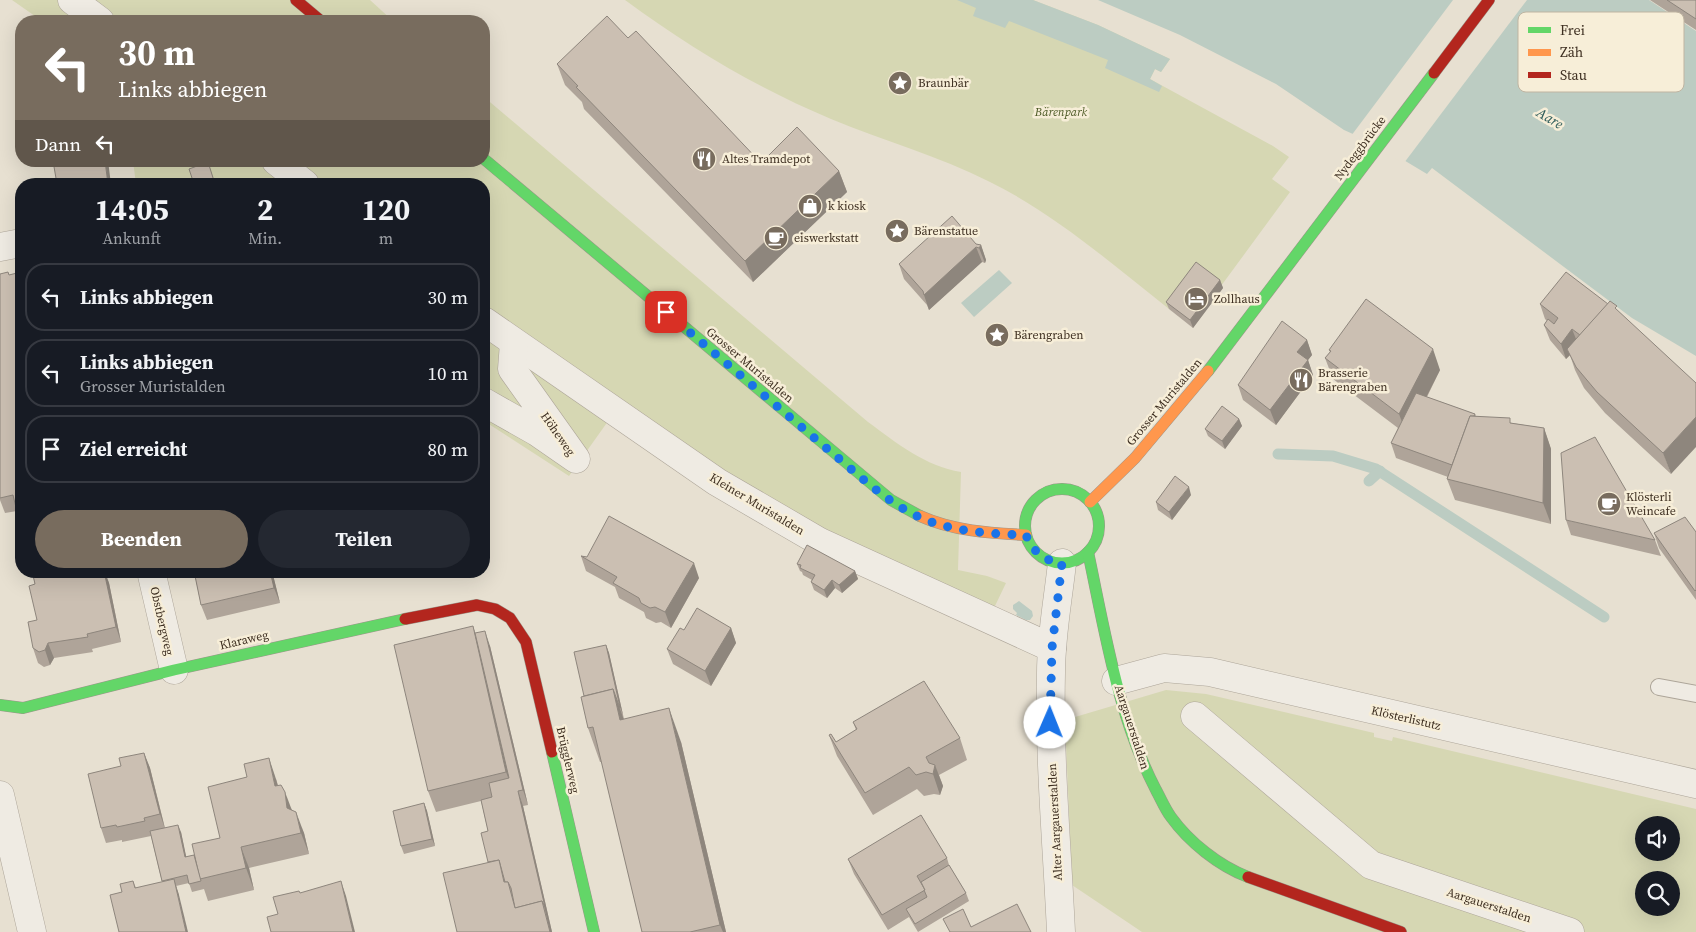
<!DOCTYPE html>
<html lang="de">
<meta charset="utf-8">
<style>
:root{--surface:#171b24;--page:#242831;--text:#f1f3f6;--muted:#9ea1a6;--line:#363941;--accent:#786c5e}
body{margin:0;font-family:"Source Serif 4",serif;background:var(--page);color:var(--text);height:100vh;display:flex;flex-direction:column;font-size:19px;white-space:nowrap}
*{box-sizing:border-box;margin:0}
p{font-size:16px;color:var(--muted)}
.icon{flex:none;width:28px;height:28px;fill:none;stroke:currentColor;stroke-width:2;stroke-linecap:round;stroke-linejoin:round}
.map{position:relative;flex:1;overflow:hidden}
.sheet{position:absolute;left:15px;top:178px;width:475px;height:400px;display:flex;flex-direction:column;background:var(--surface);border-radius:20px;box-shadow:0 5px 20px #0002}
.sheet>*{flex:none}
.hud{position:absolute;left:15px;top:15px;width:475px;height:152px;border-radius:20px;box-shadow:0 5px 20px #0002;background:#786c5e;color:#fff;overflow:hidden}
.tools{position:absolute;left:1635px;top:816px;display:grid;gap:10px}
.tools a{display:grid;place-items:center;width:45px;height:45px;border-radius:50%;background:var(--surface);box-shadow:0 5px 20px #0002;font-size:25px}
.pin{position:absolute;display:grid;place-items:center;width:42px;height:42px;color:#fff;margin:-21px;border-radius:10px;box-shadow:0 2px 8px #0006}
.me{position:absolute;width:55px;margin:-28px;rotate:1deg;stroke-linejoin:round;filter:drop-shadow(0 0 4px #0008)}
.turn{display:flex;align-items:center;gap:18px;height:105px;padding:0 20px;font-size:22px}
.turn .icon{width:65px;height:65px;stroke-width:2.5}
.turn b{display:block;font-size:35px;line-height:42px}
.then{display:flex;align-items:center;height:48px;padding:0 20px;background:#0003;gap:10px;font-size:19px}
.eta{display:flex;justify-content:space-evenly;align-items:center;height:85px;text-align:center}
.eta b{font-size:30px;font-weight:700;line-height:35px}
.cta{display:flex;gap:10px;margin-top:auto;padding:10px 20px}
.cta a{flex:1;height:58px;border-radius:30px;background:var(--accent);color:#fff;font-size:20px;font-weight:700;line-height:58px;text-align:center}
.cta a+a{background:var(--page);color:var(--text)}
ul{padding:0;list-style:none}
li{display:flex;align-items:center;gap:15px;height:68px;margin:0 10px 8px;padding:0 10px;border:2px solid var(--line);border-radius:20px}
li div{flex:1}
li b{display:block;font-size:19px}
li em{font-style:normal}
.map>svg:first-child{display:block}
</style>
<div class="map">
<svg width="1696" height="932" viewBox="0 0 1696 932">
<rect width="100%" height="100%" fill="#e7e0d1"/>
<g fill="#d6d7b3" fill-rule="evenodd">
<path d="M 12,0 L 370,0 L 393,21 L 42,21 Z"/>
<path d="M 625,0 L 1033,0 L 1098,25 L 1170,59 L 1161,72 L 1155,69 L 1150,79 L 1273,146 L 1289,157 L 1272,179 L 1290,192 L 1221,286 L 1199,270 L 1169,309 C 1112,264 1055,214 990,182 C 939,156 884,141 831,119 C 757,88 690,48 625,0 Z"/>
<path d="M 484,97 L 868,422 C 898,444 925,466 961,472 L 958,570 L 987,576 L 1006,583 L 994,608 L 940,595 L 616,410 L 569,476 L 484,421 L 484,184 L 136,184 L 133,161 L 484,161 Z"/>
<path d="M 1166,690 L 1206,694 L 1374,733 L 1374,737 L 1392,741 L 1393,737 L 1696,809 L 1696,932 L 1142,932 L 1072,885 L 1065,720 ZM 1644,825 L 1671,825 L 1671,852 L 1644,852 ZM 1644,880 L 1671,880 L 1671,908 L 1644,908 Z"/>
</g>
<g fill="#bcccc2">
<path d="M 957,0 L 1033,0 L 1098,25 L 1170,59 L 1161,72 L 1155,69 L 1150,79 L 1162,86 L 1159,92 L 1105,68 L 1108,60 L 1009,21 L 1005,28 L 973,16 L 976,8 Z"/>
<path d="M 1098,0 L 1649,0 L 1696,31 L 1696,356 L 1632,318 L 1432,168 L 1427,174 L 1382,147 L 1344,130 L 1276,84 L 1180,35 Z"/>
<path d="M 999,270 L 1012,283 L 974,317 L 961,303 Z"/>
<path d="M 1019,601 L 1032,611 L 1033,616 L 1030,620 L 1026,620 L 1016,615 L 1017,613 L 1013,609 L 1013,605 Z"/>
</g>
<path fill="#e7e0d1" d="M 1453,0 L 1527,0 L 1404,163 L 1351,136 Z"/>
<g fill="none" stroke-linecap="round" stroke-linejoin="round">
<g stroke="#bcccc2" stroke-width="11">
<path d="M 1278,454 L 1333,456 L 1376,469 L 1604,617"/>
<path d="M 1369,481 L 1380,471"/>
</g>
<g stroke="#ada599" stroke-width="18">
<path id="lane" d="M 1659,687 L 1696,694"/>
</g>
<g stroke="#ada599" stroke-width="29">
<g id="street">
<path d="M 72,0 L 100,21"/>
<path d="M 276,161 L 305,184"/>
<path d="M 0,247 L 21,243"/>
<path d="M 484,321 L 717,482 L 820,542 L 1052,648"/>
<path d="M 484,402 L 537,432 L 576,459 L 512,369 L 514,343"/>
<path d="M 151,571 L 174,670"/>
<path d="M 1116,681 L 1164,668 L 1210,672 L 1696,784"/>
<path d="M 1195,716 L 1371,865 L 1570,932"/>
<path d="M 0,795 L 32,932"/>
<path d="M 1061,932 C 1057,845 1049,760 1051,673 C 1051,636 1058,600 1062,563"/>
</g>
</g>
<g stroke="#9c958a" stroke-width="12">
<g id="fast">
<path d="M 484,159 L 891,500 L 920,516"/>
<path d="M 1208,371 L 1434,73"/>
<circle cx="1062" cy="526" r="37"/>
<path d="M 1088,552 C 1105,632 1118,717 1156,790 C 1161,799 1165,809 1171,817 C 1189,842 1219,866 1248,877"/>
<path d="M 0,705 L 23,708 L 174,670 L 405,619"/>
<path d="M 552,752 L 594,932"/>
</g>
</g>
<g stroke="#9c958a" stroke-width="12">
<g id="slow">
<path d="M 1090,502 L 1135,458 L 1208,371"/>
<path d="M 920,516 C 953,531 990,533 1026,535"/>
</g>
</g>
<g stroke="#9c958a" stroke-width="12">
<g id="jam">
<path d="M 296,0 L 321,21"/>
<path d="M 1434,73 L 1489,0"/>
<path d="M 405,619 L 477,605 L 495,609 L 510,618 L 526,642 L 552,752"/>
<path d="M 1248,877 L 1401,932"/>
</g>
</g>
<use href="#lane" stroke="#efebe3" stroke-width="16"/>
<use href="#street" stroke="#efebe3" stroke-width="28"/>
<use href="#fast" stroke="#63d668" stroke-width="11"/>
<use href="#slow" stroke="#ff974d" stroke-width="11"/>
<use href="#jam" stroke="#b3261e" stroke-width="11"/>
</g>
<g fill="#afa499">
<path d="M 1650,0 L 1696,0 L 1696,30 Z"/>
<path d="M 628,38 L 761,163 L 839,171 L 847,192 L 753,282 L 584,109 L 582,102 L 565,85 L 557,64 Z"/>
<path d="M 976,244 L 981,245 L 986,260 L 985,263 L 982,262 L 929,310 L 927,305 L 904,279 L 899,264 Z"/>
<path d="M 0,274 L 17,511 L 5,513 L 0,500 Z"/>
<path d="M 1220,280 L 1223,288 L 1193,328 L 1169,309 L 1166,302 Z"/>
<path d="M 1610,301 L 1671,474 L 1605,413 L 1584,388 L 1575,370 L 1570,355 L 1566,359 L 1550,340 L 1544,325 L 1547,321 L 1545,319 L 1540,304 L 1608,304 Z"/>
<path d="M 1307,340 L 1312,355 L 1308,360 L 1313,375 L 1276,425 L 1243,400 L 1238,385 Z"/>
<path d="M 1329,350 L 1440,370 L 1427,397 L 1475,414 L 1476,416 L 1512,423 L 1544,428 L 1551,449 L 1551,524 L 1455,500 L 1447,479 L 1448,477 L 1396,458 L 1391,443 L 1398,428 L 1333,379 L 1325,358 L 1330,352 Z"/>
<path d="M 1239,419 L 1242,426 L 1225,449 L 1208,436 L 1205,429 Z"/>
<path d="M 1191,495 L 1172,520 L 1158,510 L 1156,502 Z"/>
<path d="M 1566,520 L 1655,540 L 1661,556 L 1571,535 Z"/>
<path d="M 1696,532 L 1696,600 L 1659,548 L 1654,533 Z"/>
<path d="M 581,556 L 699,578 L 671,628 L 661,622 L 656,623 L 646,618 L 644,612 L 619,598 L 615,587 L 586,571 Z"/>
<path d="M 797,564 L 855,571 L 858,579 L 842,593 L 835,588 L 827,598 L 814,590 L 811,582 L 812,580 L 803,575 L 802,572 L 800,571 Z"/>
<path d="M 32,571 L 105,571 L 109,583 L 121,642 L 92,649 L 93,652 L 54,658 L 50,665 L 44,667 L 38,663 L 33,648 L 37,620 L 35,584 Z"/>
<path d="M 194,571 L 272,571 L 280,603 L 207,620 L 201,605 Z"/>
<path d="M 384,571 L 415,571 L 387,578 Z"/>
<path d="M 473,626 L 475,633 L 490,646 L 528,805 L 523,806 L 552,932 L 457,932 L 488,862 L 488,831 L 481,801 L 436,812 L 428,791 Z"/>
<path d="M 731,628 L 736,643 L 711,686 L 673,664 L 667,649 L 684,630 Z"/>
<path d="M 606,645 L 609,653 L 624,719 L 681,742 L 726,932 L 642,932 L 602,762 L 600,762 L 588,728 L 584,696 Z"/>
<path d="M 853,722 L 960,738 L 967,760 L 939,775 L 943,786 L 940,795 L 934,794 L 924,796 L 917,789 L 873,815 L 837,756 L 829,735 L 836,742 L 856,730 Z"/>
<path d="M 144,753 L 150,768 L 165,828 L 181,832 L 186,857 L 194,855 L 220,838 L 247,777 L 276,779 L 278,785 L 304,833 L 309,854 L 249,868 L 254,890 L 208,901 L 204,889 L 192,892 L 189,883 L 176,886 L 179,895 L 122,892 L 133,881 L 136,888 L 162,882 L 151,836 L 122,842 L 122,840 L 106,843 L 101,828 L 121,766 Z"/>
<path d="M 424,803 L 427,811 L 435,846 L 404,854 L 401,846 Z"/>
<path d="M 947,858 L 949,865 L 966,893 L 969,901 L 918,932 L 909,917 L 888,930 L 854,874 L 848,859 Z"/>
</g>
<g fill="#8e867d">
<path d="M 105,161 L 108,161 L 111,184 L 108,184 Z"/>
<path d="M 839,171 L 847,192 L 753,282 L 745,261 Z"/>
<path d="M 981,245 L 986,260 L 985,263 L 979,248 Z"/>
<path d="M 976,247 L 982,262 L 929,310 L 924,295 Z"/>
<path d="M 1220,280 L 1223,288 L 1193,328 L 1190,320 Z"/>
<path d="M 1572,329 L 1578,344 L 1567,349 L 1570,355 L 1566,359 L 1561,344 Z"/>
<path d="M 1307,340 L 1312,355 L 1308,360 L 1313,375 L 1276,425 L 1270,410 L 1297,352 Z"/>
<path d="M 1433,349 L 1440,370 L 1407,435 L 1399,414 Z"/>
<path d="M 1696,417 L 1696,447 L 1671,474 L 1663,453 Z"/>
<path d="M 1239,419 L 1242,426 L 1225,449 L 1222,441 Z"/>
<path d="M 1544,428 L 1551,449 L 1551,524 L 1543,503 Z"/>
<path d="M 1189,487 L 1191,495 L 1172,520 L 1169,512 Z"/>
<path d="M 694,563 L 699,578 L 671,628 L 665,612 Z"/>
<path d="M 104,571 L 109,583 L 121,642 L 116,627 Z"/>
<path d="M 270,571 L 272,571 L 280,603 L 274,588 Z"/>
<path d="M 855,571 L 858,579 L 842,593 L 839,585 Z"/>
<path d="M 832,580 L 835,588 L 827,598 L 824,590 Z"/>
<path d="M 473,626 L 480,648 L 514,793 L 506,772 Z"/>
<path d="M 731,628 L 736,643 L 711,686 L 705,671 Z"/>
<path d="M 485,631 L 490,646 L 528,805 L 523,790 Z"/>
<path d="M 48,643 L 54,658 L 50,665 L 45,650 Z"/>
<path d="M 606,645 L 609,653 L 623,715 L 620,707 Z"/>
<path d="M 613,689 L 625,723 L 620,720 Z"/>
<path d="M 669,708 L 681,742 L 726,932 L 723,932 L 720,925 Z"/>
<path d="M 144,753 L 150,768 L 165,829 L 160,814 Z"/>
<path d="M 269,758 L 276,779 L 283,807 L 275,786 Z"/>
<path d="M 935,765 L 943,786 L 940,795 L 933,774 Z"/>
<path d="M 518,791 L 523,806 L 552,932 L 550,932 Z"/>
<path d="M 285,792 L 293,813 L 287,808 Z"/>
<path d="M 424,803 L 427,811 L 435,846 L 432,839 Z"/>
<path d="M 296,812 L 304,833 L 309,854 L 301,833 Z"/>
<path d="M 178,825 L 181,832 L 188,865 L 185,857 Z"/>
<path d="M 241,847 L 249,868 L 254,890 L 246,868 Z"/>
<path d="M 174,879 L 179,895 L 188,932 L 186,932 Z"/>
<path d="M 341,881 L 346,896 L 355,932 L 353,932 Z"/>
</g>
<g fill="#cbbfb2" stroke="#8e867d">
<path d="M 1667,0 L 1696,0 L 1696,19 Z"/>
<path d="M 607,16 L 628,38 L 636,31 L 761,163 L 797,127 L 839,171 L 745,261 L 576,87 L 578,86 L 557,64 Z"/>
<path d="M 53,161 L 105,161 L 108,184 L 57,184 Z"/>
<path d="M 208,162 L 215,184 L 194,184 L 189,169 Z"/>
<path d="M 952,216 L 976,244 L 981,245 L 979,248 L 976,247 L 924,295 L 923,291 L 899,264 Z"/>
<path d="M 1196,262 L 1220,280 L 1190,320 L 1166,302 Z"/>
<path d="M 8,272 L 9,275 L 21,272 L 21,528 L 13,495 L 0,498 L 0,274 Z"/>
<path d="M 1566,272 L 1608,304 L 1580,335 L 1572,329 L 1561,344 L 1544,325 L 1548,319 L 1554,324 L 1558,318 L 1540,304 Z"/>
<path d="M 1366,299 L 1433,349 L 1399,414 L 1325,358 L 1331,351 L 1329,350 Z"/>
<path d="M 1610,301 L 1617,306 L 1615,308 L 1696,383 L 1696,417 L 1663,453 L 1597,392 L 1576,367 L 1567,349 Z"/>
<path d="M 1282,321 L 1307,340 L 1297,352 L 1308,360 L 1270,410 L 1238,385 Z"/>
<path d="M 1416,393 L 1475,414 L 1474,416 L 1470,416 L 1452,465 L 1391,443 Z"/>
<path d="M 1222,406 L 1239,419 L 1222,441 L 1205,429 Z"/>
<path d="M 1470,416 L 1510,418 L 1510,423 L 1544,428 L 1543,503 L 1447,479 Z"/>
<path d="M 1595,437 L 1655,540 L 1566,520 L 1561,453 Z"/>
<path d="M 1175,476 L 1189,487 L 1169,512 L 1156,502 Z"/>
<path d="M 609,516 L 694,563 L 665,612 L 655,607 L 650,608 L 641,603 L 639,598 L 613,583 L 617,577 L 581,556 L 587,557 Z"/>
<path d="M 1685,517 L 1696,532 L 1696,590 L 1695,591 L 1654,533 Z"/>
<path d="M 807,545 L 855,571 L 839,585 L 832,580 L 824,590 L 811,582 L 815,575 L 800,568 L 801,565 L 797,564 Z"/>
<path d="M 32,571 L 104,571 L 116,627 L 87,634 L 88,637 L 48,643 L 45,650 L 39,652 L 33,648 L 28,622 L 37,620 L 29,586 L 35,584 Z"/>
<path d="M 194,571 L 270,571 L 274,588 L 201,605 Z"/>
<path d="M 697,608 L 731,628 L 705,671 L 667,649 L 680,628 L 684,630 Z"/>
<path d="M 473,626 L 506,772 L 428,791 L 394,645 Z"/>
<path d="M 485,631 L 523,790 L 518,791 L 545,907 L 542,901 L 515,908 L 511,888 L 508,882 L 505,882 L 499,860 L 488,862 L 481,833 L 488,831 L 481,800 L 492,797 L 489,783 L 509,778 L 475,633 Z"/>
<path d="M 606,645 L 620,707 L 620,708 L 613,689 L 584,696 L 574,652 Z"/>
<path d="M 924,681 L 960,738 L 926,757 L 929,763 L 935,765 L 933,774 L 926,772 L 916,775 L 909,767 L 865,793 L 829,735 L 831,734 L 836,742 L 857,729 L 853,722 Z"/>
<path d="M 613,689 L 620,720 L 669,708 L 720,925 L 690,932 L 642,932 L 593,727 L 588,728 L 581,697 Z"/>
<path d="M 144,753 L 160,814 L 144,818 L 145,821 L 117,827 L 116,825 L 101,828 L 88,774 L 121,766 L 119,758 Z"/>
<path d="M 269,758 L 275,786 L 281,785 L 285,792 L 287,808 L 296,812 L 301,833 L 241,847 L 246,868 L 200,879 L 192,844 L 220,838 L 208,787 L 247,777 L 244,764 Z"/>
<path d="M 424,803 L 432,839 L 401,846 L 393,811 Z"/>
<path d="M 921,815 L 947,858 L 917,876 L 925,890 L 882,915 L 848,859 Z"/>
<path d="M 178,825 L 185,857 L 194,855 L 201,881 L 189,884 L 187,875 L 162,881 L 150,831 Z"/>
<path d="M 499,860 L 504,882 L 508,882 L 515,908 L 542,901 L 550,932 L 457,932 L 443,873 Z"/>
<path d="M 949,865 L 966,893 L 915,924 L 906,909 L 927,897 L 924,890 L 925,890 L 921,882 Z"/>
<path d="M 174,879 L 186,932 L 119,932 L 110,895 L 122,892 L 120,884 L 133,881 L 135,888 Z"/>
<path d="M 341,881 L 353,932 L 271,932 L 267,917 L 278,914 L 273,897 L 299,891 L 300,893 Z"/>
<path d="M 1017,904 L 1031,932 L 950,932 L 943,919 L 963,909 L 971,927 Z"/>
</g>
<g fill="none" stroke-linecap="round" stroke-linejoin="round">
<path stroke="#1a73e8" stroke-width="9" stroke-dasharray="0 16.2" d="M 666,312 C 719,357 772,402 825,447 C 856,472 888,505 926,520 C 957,532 993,534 1026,535 C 1033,552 1044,561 1062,563 L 1052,648 L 1050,723"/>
</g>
<defs>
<g id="sight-disc" transform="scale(1.25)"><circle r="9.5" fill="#786c5e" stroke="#f7eed8"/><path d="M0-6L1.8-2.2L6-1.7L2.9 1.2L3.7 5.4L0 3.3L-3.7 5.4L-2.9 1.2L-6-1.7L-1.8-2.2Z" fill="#fff"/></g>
<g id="restaurant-disc" transform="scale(1.25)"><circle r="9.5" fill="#786c5e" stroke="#f7eed8"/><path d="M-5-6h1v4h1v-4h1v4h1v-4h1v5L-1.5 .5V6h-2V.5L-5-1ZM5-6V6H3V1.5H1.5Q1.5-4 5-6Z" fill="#fff"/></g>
<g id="shop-disc" transform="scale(1.25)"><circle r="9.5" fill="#786c5e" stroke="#f7eed8"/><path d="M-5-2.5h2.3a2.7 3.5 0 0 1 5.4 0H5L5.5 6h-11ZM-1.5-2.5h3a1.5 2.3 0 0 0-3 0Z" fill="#fff"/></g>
<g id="cafe-disc" transform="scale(1.25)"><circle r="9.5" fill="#786c5e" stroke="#f7eed8"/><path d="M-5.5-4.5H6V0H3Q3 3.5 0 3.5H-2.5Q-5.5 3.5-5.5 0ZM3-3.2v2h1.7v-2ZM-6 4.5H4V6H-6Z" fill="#fff"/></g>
<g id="hotel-disc" transform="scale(1.25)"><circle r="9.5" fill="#786c5e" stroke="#f7eed8"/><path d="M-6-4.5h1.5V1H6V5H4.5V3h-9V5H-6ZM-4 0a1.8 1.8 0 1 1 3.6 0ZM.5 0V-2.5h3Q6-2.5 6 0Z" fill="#fff"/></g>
</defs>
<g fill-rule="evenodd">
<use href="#sight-disc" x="900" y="83"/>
<use href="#restaurant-disc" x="704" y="159"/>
<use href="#shop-disc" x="810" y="206"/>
<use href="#sight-disc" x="897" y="231"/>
<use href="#cafe-disc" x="776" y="238"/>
<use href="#hotel-disc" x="1196" y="299"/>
<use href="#sight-disc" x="997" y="335"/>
<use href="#restaurant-disc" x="1301" y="380"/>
<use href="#cafe-disc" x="1609" y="504"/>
</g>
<g text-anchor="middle" stroke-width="5" stroke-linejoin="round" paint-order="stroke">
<g font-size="12" fill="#3d2e20" stroke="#f7eed8" text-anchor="start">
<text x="918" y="87">Braunbär</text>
<text x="722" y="163">Altes Tramdepot</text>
<text x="828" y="210">k kiosk</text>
<text x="914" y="235">Bärenstatue</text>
<text x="794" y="242">eiswerkstatt</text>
<text x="1214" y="303">Zollhaus</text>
<text x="1014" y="339">Bärengraben</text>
<text x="1318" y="377">Brasserie<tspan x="1318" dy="14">Bärengraben</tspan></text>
<text x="1626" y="501">Klösterli<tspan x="1626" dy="14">Weincafe</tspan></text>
</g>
<g font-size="12" font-style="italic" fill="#4d5a26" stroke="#f7eed8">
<text x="1061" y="116">Bärenpark</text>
</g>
<g font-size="12" fill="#3d2e20" stroke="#f7eed8">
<text transform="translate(1360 148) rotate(-53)" y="4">Nydeggbrücke</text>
<text transform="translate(750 365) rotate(40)" y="4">Grosser Muristalden</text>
<text transform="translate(1164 402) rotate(-50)" y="4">Grosser Muristalden</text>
<text transform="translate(558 434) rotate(55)" y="4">Höheweg</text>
<text transform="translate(757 504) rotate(31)" y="4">Kleiner Muristalden</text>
<text transform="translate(162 621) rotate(77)" y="4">Obstbergweg</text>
<text transform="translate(244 640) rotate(-13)" y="4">Klaraweg</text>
<text transform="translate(1406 718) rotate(13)" y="4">Klösterlistutz</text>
<text transform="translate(1132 727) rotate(72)" y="4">Aargauerstalden</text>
<text transform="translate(568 760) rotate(77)" y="4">Brügglerweg</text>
<text transform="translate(1055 822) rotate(-93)" y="4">Alter Aargauerstalden</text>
<text transform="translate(1489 905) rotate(18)" y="4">Aargauerstalden</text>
</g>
<g font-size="14" font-style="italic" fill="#2f5d5a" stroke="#f7eed8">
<text transform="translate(1550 118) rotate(31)" y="5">Aare</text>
</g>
</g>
<rect x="1518" y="12" width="166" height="80" rx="8" fill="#f7eed8" stroke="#bfb4a1" stroke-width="1"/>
<rect x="1528" y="27" width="23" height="6" fill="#63d668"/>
<rect x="1528" y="49" width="23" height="7" fill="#ff974d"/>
<rect x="1528" y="72" width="23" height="6" fill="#b3261e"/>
<g font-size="14" fill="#3d2e20">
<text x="1560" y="35">Frei</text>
<text x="1560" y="57">Zäh</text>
<text x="1560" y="80">Stau</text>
</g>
</svg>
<div class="tools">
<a><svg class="icon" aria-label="sound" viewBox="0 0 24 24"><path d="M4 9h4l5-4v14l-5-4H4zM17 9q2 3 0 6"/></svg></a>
<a><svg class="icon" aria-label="search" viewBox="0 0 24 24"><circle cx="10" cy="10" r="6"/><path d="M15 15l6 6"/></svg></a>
</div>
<div class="pin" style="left:666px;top:312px;background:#d93025"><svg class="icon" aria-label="arrive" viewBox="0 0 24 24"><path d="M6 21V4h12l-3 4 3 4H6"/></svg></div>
<svg class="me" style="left:1050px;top:723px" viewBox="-20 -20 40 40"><circle r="19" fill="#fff"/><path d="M0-13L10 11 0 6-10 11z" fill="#1a73e8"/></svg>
<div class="hud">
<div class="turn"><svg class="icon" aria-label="left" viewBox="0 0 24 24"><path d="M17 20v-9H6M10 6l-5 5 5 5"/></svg><div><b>30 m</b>Links abbiegen</div></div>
<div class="then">Dann<svg class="icon" aria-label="left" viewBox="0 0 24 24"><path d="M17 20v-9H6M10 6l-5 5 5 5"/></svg></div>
</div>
<section class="sheet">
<div class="eta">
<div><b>14:05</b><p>Ankunft</p></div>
<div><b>2</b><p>Min.</p></div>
<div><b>120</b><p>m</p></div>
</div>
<ul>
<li><svg class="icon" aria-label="left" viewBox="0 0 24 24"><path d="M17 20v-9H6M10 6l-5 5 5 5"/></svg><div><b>Links abbiegen</b></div><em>30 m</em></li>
<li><svg class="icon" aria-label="left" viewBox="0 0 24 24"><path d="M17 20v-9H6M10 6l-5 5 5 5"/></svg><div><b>Links abbiegen</b><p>Grosser Muristalden</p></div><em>10 m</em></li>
<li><svg class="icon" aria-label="arrive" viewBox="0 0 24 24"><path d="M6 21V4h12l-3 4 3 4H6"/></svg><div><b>Ziel erreicht</b></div><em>80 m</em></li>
</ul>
<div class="cta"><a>Beenden</a><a>Teilen</a></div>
</section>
</div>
